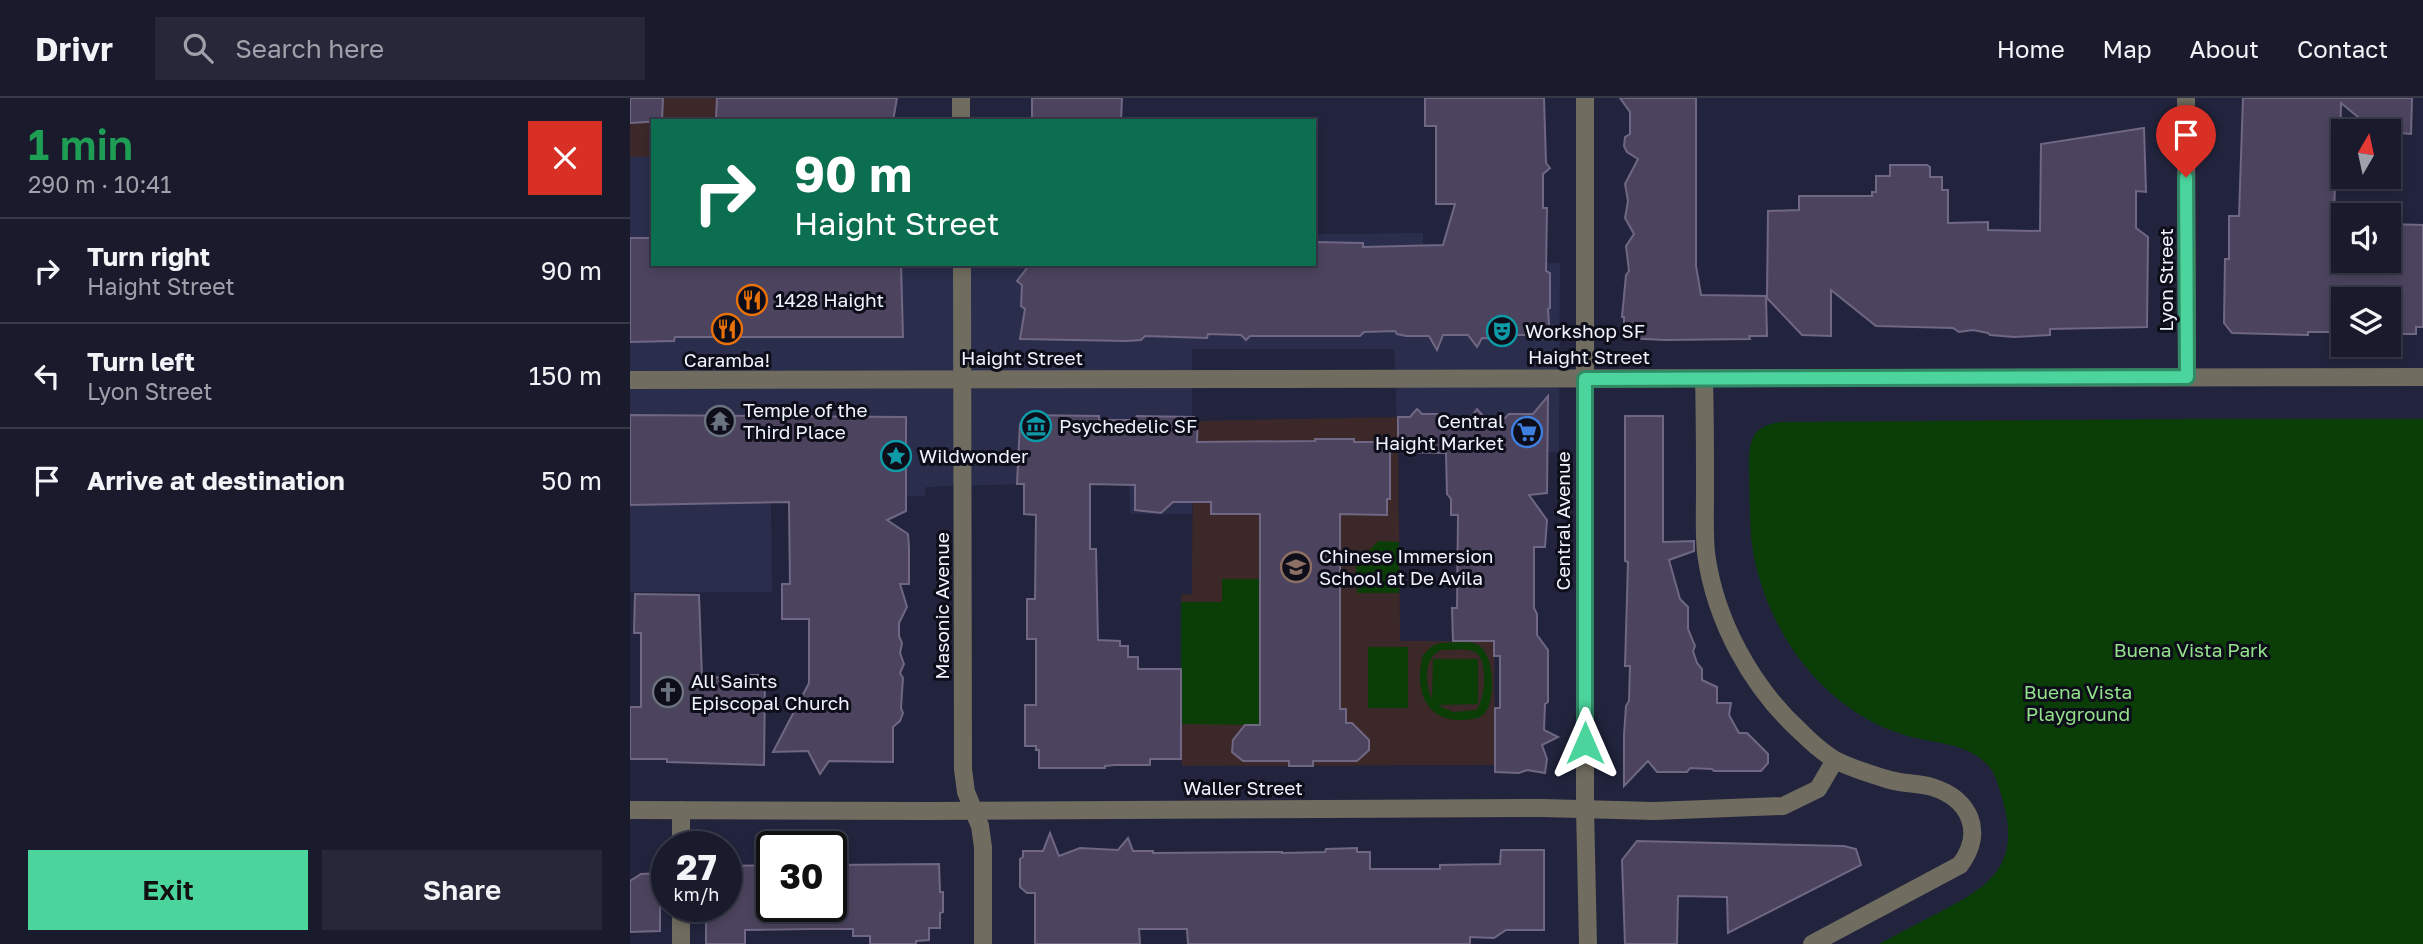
<!DOCTYPE html>
<meta charset="utf-8">
<style>
:root{--surface:#191b2d;--page:#262839;--text:#f1f3f6;--muted:#9fa1aa;--line:#373949;--accent:#4bd49b}
body{margin:0;font-family:"Golos Text",sans-serif;background:var(--page);color:var(--text);height:100vh;display:flex;flex-direction:column;font-size:26px;white-space:nowrap}
*{box-sizing:border-box;margin:0}
p{font-size:23px;color:var(--muted)}
.icon{flex:none;width:38px;height:38px;fill:none;stroke:currentColor;stroke-width:2;stroke-linecap:round;stroke-linejoin:round}
.map{position:relative;flex:1;overflow:hidden}
.drawer{display:flex;flex-direction:column;background:var(--surface);width:630px}
.drawer>*{flex:none}
.hud{position:absolute;left:21px;top:21px;width:665px;height:147px;border-radius:0px;box-shadow:0 4px 10px #0003,0 0 0 2px var(--line);background:#0b6e4f;color:#fff;overflow:hidden}
.needle{width:46px;rotate:9deg}
.buttons{position:absolute;left:1701px;top:21px;display:grid;gap:14px}
.buttons a{display:grid;place-items:center;width:70px;height:70px;border-radius:0px;background:var(--surface);box-shadow:0 4px 10px #0003,0 0 0 2px var(--line);font-size:35px}
.speed{position:absolute;left:21px;top:733px;display:flex;gap:14px;font-size:35px;font-weight:700;text-align:center}
.speed>*{display:grid;place-content:center;width:91px;height:91px;border-radius:50%;background:var(--surface);box-shadow:0 4px 10px #0003,0 0 0 2px var(--line);line-height:1}
.speed small{font-size:18px;font-weight:400}
.speed .limit{border:4px solid #111;border-radius:10px;background:#fff;color:#111}
.pin{position:absolute;display:grid;place-items:center;width:60px;height:60px;color:#fff;margin:-72px -30px;border-radius:50% 50% 50% 0;rotate:-45deg;box-shadow:0 0 7px #0007}
.pin .icon{rotate:45deg}
.me{position:absolute;width:77px;margin:-38px;rotate:0deg;stroke-linejoin:round;filter:drop-shadow(0 0 5px #0008)}
.turn{display:flex;align-items:center;gap:24px;height:147px;padding:0 28px;font-size:32px}
.turn .icon{width:91px;height:91px;stroke-width:2.5}
.turn b{display:block;font-size:49px;line-height:60px}
.round{display:grid;place-items:center;flex:none;width:74px;height:74px;border-radius:0px;background:var(--page)}
.head{display:flex;align-items:center;justify-content:space-between;height:119px;padding:0 28px}
h1{font-size:42px;font-weight:600;line-height:52px;color:#1e9e55}
.button{display:flex;gap:14px;margin-top:auto;padding:14px 28px}
.button a{flex:1;height:80px;border-radius:0px;background:var(--accent);color:#111;font-size:28px;font-weight:600;line-height:80px;text-align:center}
.button a+a{background:var(--page);color:var(--text)}
ul{padding:0;list-style:none}
li{display:flex;align-items:center;gap:21px;height:105px;padding:0 28px;border-top:2px solid var(--line)}
li div{flex:1}
li b{display:block;font-size:26px}
li em{font-style:normal}
header{display:flex;align-items:center;gap:42px;box-sizing:border-box;height:98px;padding:0 35px;background:var(--surface);border-bottom:2px solid var(--line)}
header strong{font-size:33px}
nav{display:flex;gap:38px;margin-inline-start:auto;font-size:24px}
.search{width:490px;height:63px;background:var(--page);display:flex;align-items:center;gap:18px;box-sizing:border-box;padding:0 24px;border-radius:0px;color:var(--muted);font-size:26px}
main{display:flex;flex:1;min-height:0}
.map>svg:first-child{display:block}
</style>
<header>
<strong>Drivr</strong>
<div class="search"><svg class="icon" aria-label="search" viewBox="0 0 24 24"><circle cx="10" cy="10" r="6"/><path d="M15 15l6 6"/></svg>Search here</div>
<nav><a>Home</a><a>Map</a><a>About</a><a>Contact</a></nav>
</header>
<main>
<section class="drawer">
<div class="head"><div><h1>1 min</h1><p>290 m · 10:41</p></div><a class="round" style="background:#d93025;color:#fff"><svg class="icon" aria-label="close" viewBox="0 0 24 24"><path d="M6 6l12 12M18 6L6 18"/></svg></a></div>
<ul>
<li><svg class="icon" aria-label="right" viewBox="0 0 24 24"><path d="M7 20v-9h11M14 6l5 5-5 5"/></svg><div><b>Turn right</b><p>Haight Street</p></div><em>90 m</em></li>
<li><svg class="icon" aria-label="left" viewBox="0 0 24 24"><path d="M17 20v-9H6M10 6l-5 5 5 5"/></svg><div><b>Turn left</b><p>Lyon Street</p></div><em>150 m</em></li>
<li><svg class="icon" aria-label="arrive" viewBox="0 0 24 24"><path d="M6 21V4h12l-3 4 3 4H6"/></svg><div><b>Arrive at destination</b></div><em>50 m</em></li>
</ul>
<div class="button"><a>Exit</a><a>Share</a></div>
</section>
<div class="map">
<svg width="1793" height="846" viewBox="0 0 1793 846">
<rect width="100%" height="100%" fill="#21243c"/>
<path fill="#2a2d4b" d="M 0,59 L 23,59 L 23,166 L 292,166 L 506,171 L 684,166 L 684,136 L 793,135 L 793,167 L 930,165 L 929,354 L 768,354 L 764,251 L 562,251 L 562,416 L 500,416 L 499,383 L 296,389 L 295,398 L 141,398 L 142,494 L 0,494 Z"/>
<g fill="#3c2828">
<path d="M 0,0 L 125,0 L 125,23 L 23,23 L 23,59 L 0,59 Z"/>
<path d="M 768,319 L 770,543 L 864,543 L 865,667 L 552,668 L 551,504 L 551,497 L 562,496 L 563,323 Z"/>
</g>
<g fill="#0b3d07" fill-rule="evenodd">
<path d="M 1557,321 L 1793,321 L 1793,846 L 1249,846 C 1269,835 1289,825 1310,814 C 1354,791 1387,772 1376,716 C 1374,705 1367,679 1361,671 C 1339,643 1303,646 1274,637 C 1193,612 1138,535 1123,454 C 1119,428 1120,401 1119,375 C 1119,347 1118,329 1150,324 Z"/>
<path d="M 748,443 L 769,444 L 769,495 L 727,495 L 726,467 Z"/>
<path d="M 592,481 L 630,481 L 630,627 L 551,626 L 551,504 L 592,504 Z"/>
<path d="M 811,545 C 822,545 838,542 848,547 C 865,556 867,605 853,617 C 847,622 840,621 833,622 C 794,624 784,589 793,557 L 802,548 ZM 811,552 C 821,552 837,550 845,554 C 859,562 855,603 846,612 L 823,614 L 808,607 L 848,606 L 848,561 L 803,561 L 802,601 C 795,586 793,560 811,552 Z"/>
<rect x="738" y="549" width="40" height="61"/>
</g>
<g fill="#4c445e" stroke="#6f6783" stroke-width="2">
<path d="M 0,0 L 33,0 L 32,23 L 0,25 Z"/>
<path d="M 87,0 L 267,0 L 263,23 L 86,22 Z"/>
<path d="M 402,0 L 492,0 L 491,23 L 402,23 Z"/>
<path d="M 795,0 L 914,0 L 916,65 L 920,70 L 913,76 L 913,110 L 917,110 L 916,173 L 920,175 L 920,210 L 918,211 L 920,242 L 897,237 L 872,237 L 869,241 L 852,240 L 847,249 L 838,237 L 813,237 L 807,252 L 799,238 L 776,238 L 767,236 L 765,233 L 734,234 L 730,238 L 620,238 L 616,242 L 611,237 L 578,236 L 577,240 L 515,238 L 511,242 L 496,243 L 390,241 L 395,211 L 391,208 L 392,187 L 387,183 L 400,166 L 684,166 L 684,144 L 733,145 L 733,149 L 813,147 L 825,106 L 806,106 L 806,28 L 795,28 Z"/>
<path d="M 990,0 L 1066,0 L 1066,168 L 1071,197 L 1136,198 L 1137,238 L 1119,238 L 1120,241 L 1035,242 L 997,240 L 998,237 L 994,237 L 994,219 L 992,219 L 996,177 L 999,173 L 996,148 L 1004,136 L 995,120 L 998,103 L 995,86 L 1008,61 L 997,54 L 994,48 L 995,39 L 1000,36 L 1000,14 Z"/>
<path d="M 1613,0 L 1782,0 L 1781,36 L 1745,33 L 1711,5 L 1710,48 L 1706,48 L 1704,121 L 1713,121 L 1713,163 L 1759,163 L 1759,126 L 1793,127 L 1793,229 L 1786,229 L 1786,236 L 1759,236 L 1759,201 L 1713,201 L 1713,234 L 1678,234 L 1678,237 L 1602,235 L 1594,225 L 1595,161 L 1599,161 L 1599,118 L 1609,118 Z"/>
<path d="M 1514,30 L 1516,94 L 1506,93 L 1506,130 L 1518,139 L 1517,229 L 1420,231 L 1420,237 L 1384,239 L 1360,237 L 1358,235 L 1343,232 L 1329,234 L 1323,230 L 1246,228 L 1201,192 L 1201,238 L 1172,237 L 1137,200 L 1138,113 L 1169,112 L 1169,98 L 1242,98 L 1242,94 L 1246,94 L 1246,78 L 1260,78 L 1260,67 L 1297,67 L 1300,69 L 1300,79 L 1312,79 L 1312,92 L 1318,92 L 1318,125 L 1358,124 L 1358,132 L 1410,133 L 1411,46 Z"/>
<path d="M 0,140 L 23,140 L 23,166 L 271,166 L 273,239 L 45,239 L 44,243 L 0,244 Z"/>
<path d="M 918,298 L 917,395 L 899,397 L 917,422 L 915,449 L 904,449 L 904,510 L 907,516 L 907,537 L 918,552 L 918,604 L 915,606 L 914,632 L 928,639 L 912,647 L 917,661 L 915,675 L 897,672 L 889,675 L 865,674 L 865,610 L 870,610 L 870,558 L 864,558 L 864,543 L 823,543 L 822,510 L 827,510 L 828,417 L 821,417 L 821,401 L 817,396 L 816,355 L 768,354 L 768,319 L 780,319 L 787,311 L 792,316 L 815,316 L 819,320 L 840,320 L 847,311 L 855,320 L 875,320 L 879,316 L 903,316 Z"/>
<path d="M 0,317 L 276,319 L 276,413 L 257,422 L 278,436 L 279,449 L 279,486 L 270,486 L 277,509 L 269,525 L 269,538 L 272,545 L 270,555 L 274,566 L 270,575 L 273,580 L 271,610 L 273,615 L 270,623 L 263,629 L 263,664 L 199,663 L 190,676 L 178,653 L 143,654 L 179,585 L 179,521 L 152,521 L 152,486 L 160,486 L 159,404 L 0,407 Z"/>
<path d="M 398,317 L 469,318 L 469,322 L 504,322 L 507,318 L 564,319 L 564,321 L 568,321 L 567,344 L 685,343 L 685,341 L 724,341 L 724,344 L 760,344 L 760,401 L 757,401 L 757,417 L 710,416 L 710,611 L 716,611 L 716,625 L 722,625 L 739,642 L 739,652 L 727,663 L 683,663 L 683,668 L 659,668 L 659,663 L 613,663 L 602,654 L 603,642 L 615,627 L 630,627 L 630,416 L 581,416 L 581,404 L 543,404 L 531,415 L 505,412 L 505,387 L 460,386 L 460,451 L 466,451 L 468,542 L 490,543 L 490,548 L 498,548 L 498,559 L 508,559 L 508,571 L 551,571 L 551,661 L 520,661 L 520,667 L 485,667 L 475,668 L 475,670 L 409,670 L 409,652 L 406,652 L 406,648 L 395,648 L 395,607 L 406,607 L 406,541 L 397,541 L 397,501 L 405,501 L 406,417 L 394,416 L 394,386 L 387,386 L 390,326 Z"/>
<path d="M 995,318 L 1033,318 L 1033,444 L 1064,443 L 1064,453 L 1039,462 L 1050,501 L 1058,509 L 1058,531 L 1065,548 L 1063,553 L 1067,565 L 1072,571 L 1072,582 L 1087,589 L 1087,605 L 1101,605 L 1099,617 L 1109,635 L 1117,635 L 1138,656 L 1138,665 L 1131,673 L 1084,673 L 1082,671 L 1060,670 L 1057,674 L 1027,674 L 1018,663 L 994,688 L 994,637 L 996,608 L 999,603 L 1000,568 L 995,568 L 998,464 L 995,463 Z"/>
<path d="M 5,496 L 69,497 L 72,579 L 117,580 L 120,577 L 135,577 L 134,667 L 37,664 L 37,661 L 0,661 L 0,609 L 11,609 L 11,535 L 4,535 Z"/>
<path d="M 420,735 L 429,758 L 450,750 L 488,752 L 498,740 L 503,753 L 523,753 L 523,755 L 652,754 L 652,755 L 695,754 L 696,751 L 727,750 L 727,754 L 740,754 L 740,771 L 810,771 L 810,767 L 870,766 L 871,752 L 914,752 L 914,832 L 876,832 L 864,840 L 840,839 L 840,846 L 558,846 L 557,831 L 509,831 L 510,846 L 405,846 L 405,795 L 397,795 L 390,789 L 390,761 L 393,759 L 393,753 L 413,753 Z"/>
<path d="M 1007,743 L 1214,748 L 1226,751 L 1231,767 L 1098,835 L 1097,799 L 1048,798 L 1047,846 L 995,846 L 992,762 Z"/>
<path d="M 309,766 L 310,794 L 313,794 L 313,814 L 310,815 L 310,830 L 299,830 L 299,842 L 286,843 L 286,846 L 240,846 L 240,838 L 223,838 L 223,831 L 180,831 L 115,832 L 115,846 L 76,846 L 76,808 L 96,808 L 96,768 L 142,767 L 142,808 L 201,808 L 201,767 Z"/>
<path d="M 30,775 L 30,833 L 0,834 L 0,783 L 11,776 Z"/>
</g>
<g fill="none" stroke-linecap="round" stroke-linejoin="round">
<g stroke="#706c5f" stroke-width="18">
<path d="M 955,0 L 955,710 L 958,846"/>
<path d="M 1556,0 L 1557,279"/>
<path d="M 1074,280 C 1075,317 1075,354 1075,392 C 1075,413 1074,435 1076,455 C 1085,523 1122,590 1172,635 C 1181,644 1194,655 1205,662 C 1221,670 1243,677 1260,682 C 1274,686 1289,685 1302,689 C 1340,701 1355,734 1330,767 L 1182,846"/>
<path d="M 0,712 L 298,713 L 912,710 L 1024,713 L 1153,708 L 1188,691 L 1205,662"/>
<path d="M 51,712 L 51,749"/>
<path d="M 51,808 L 51,846"/>
</g>
<g stroke="#706c5f" stroke-width="18">
<path d="M 331,0 L 331,23"/>
<path d="M 332,166 L 333,671 L 336,694 L 350,728 L 353,749 L 353,846"/>
<path d="M 0,282 L 1793,279"/>
</g>
</g>
<g fill="none" stroke-linecap="round" stroke-linejoin="round">
<g stroke="#318a65" stroke-width="18">
<path id="route" d="M 955,645 L 955,281 L 1557,279 L 1556,79"/>
</g>
<use href="#route" stroke="#4bd49b" stroke-width="12"/>
</g>
<defs>
<g id="restaurant-ring" transform="scale(1.575)"><circle r="9.5" fill="#0d0e19" stroke="#e8710a" stroke-width="1.5"/><path d="M-5-6h1v4h1v-4h1v4h1v-4h1v5L-1.5 .5V6h-2V.5L-5-1ZM5-6V6H3V1.5H1.5Q1.5-4 5-6Z" fill="#e8710a"/></g>
<g id="theatre-ring" transform="scale(1.575)"><circle r="9.5" fill="#0d0e19" stroke="#0f9aa8" stroke-width="1.5"/><path d="M-5-5.5Q0-4 5-5.5V0Q5 5 0 6Q-5 5-5 0ZM-3.3-2.5H-1v1.5H-3.3ZM1-2.5H3.3v1.5H1ZM-2.8 1Q0 5.5 2.8 1Z" fill="#0f9aa8"/></g>
<g id="temple-ring" transform="scale(1.575)"><circle r="9.5" fill="#0d0e19" stroke="#6b7280" stroke-width="1.5"/><path d="M0-6L5-2H3V0L6.5 2.5H4V6H1.5V3h-3V6H-4V2.5H-6.5L-3 0V-2H-5Z" fill="#6b7280"/></g>
<g id="museum-ring" transform="scale(1.575)"><circle r="9.5" fill="#0d0e19" stroke="#0f9aa8" stroke-width="1.5"/><path d="M0-6L6-3V-2H-6V-3ZM-5-1h2V3h-2ZM-1-1h2V3h-2ZM3-1h2V3H3ZM-6 4H6V6H-6Z" fill="#0f9aa8"/></g>
<g id="supermarket-ring" transform="scale(1.575)"><circle r="9.5" fill="#0d0e19" stroke="#3f7fe0" stroke-width="1.5"/><path d="M-6-5.5h2.5l.6 2H6L4.5 2H-2.5L-4.4-4H-6ZM-1.5 3.2a1.3 1.3 0 1 0 .1 0ZM3 3.2a1.3 1.3 0 1 0 .1 0Z" fill="#3f7fe0"/></g>
<g id="sight-ring" transform="scale(1.575)"><circle r="9.5" fill="#0d0e19" stroke="#0f9aa8" stroke-width="1.5"/><path d="M0-6L1.8-2.2L6-1.7L2.9 1.2L3.7 5.4L0 3.3L-3.7 5.4L-2.9 1.2L-6-1.7L-1.8-2.2Z" fill="#0f9aa8"/></g>
<g id="school-ring" transform="scale(1.575)"><circle r="9.5" fill="#0d0e19" stroke="#8d6e63" stroke-width="1.5"/><path d="M0-5L7-2L0 1L-7-2ZM-4 1L0 2.5L4 1V4Q0 6-4 4Z" fill="#8d6e63"/></g>
<g id="church-ring" transform="scale(1.575)"><circle r="9.5" fill="#0d0e19" stroke="#6b7280" stroke-width="1.5"/><path d="M-1.2-6h2.4v3.5h3.3v2.4h-3.3V6h-2.4V-.1h-3.3v-2.4h3.3Z" fill="#6b7280"/></g>
</defs>
<g fill-rule="evenodd">
<use href="#restaurant-ring" x="122" y="202"/>
<use href="#restaurant-ring" x="97" y="231"/>
<use href="#theatre-ring" x="872" y="233"/>
<use href="#temple-ring" x="90" y="323"/>
<use href="#museum-ring" x="406" y="328"/>
<use href="#supermarket-ring" x="897" y="334"/>
<use href="#sight-ring" x="266" y="358"/>
<use href="#school-ring" x="666" y="469"/>
<use href="#church-ring" x="38" y="594"/>
</g>
<g text-anchor="middle" stroke-width="6" stroke-linejoin="round" paint-order="stroke">
<g font-size="19" fill="#eff2ff" stroke="#0d0e19">
<text transform="translate(1536 182) rotate(-90)" y="7">Lyon Street</text>
<text x="959" y="266">Haight Street</text>
<text x="392" y="267">Haight Street</text>
<text transform="translate(933 423) rotate(-90)" y="7">Central Avenue</text>
<text transform="translate(312 508) rotate(-90)" y="7">Masonic Avenue</text>
<text x="613" y="697">Waller Street</text>
</g>
<g font-size="19" fill="#eff2ff" stroke="#0d0e19" text-anchor="start">
<text x="145" y="209">1428 Haight</text>
<text x="895" y="240">Workshop SF</text>
<text x="97" y="269" text-anchor="middle">Caramba!</text>
<text x="113" y="319">Temple of the<tspan x="113" dy="22">Third Place</tspan></text>
<text x="874" y="330" text-anchor="end">Central<tspan x="874" dy="22">Haight Market</tspan></text>
<text x="429" y="335">Psychedelic SF</text>
<text x="289" y="365">Wildwonder</text>
<text x="689" y="465">Chinese Immersion<tspan x="689" dy="22">School at De Avila</tspan></text>
<text x="61" y="590">All Saints<tspan x="61" dy="22">Episcopal Church</tspan></text>
</g>
<g font-size="19" fill="#95e28c" stroke="#0d0e19">
<text x="1561" y="559">Buena Vista Park</text>
<text x="1448" y="601">Buena Vista<tspan x="1448" dy="22">Playground</tspan></text>
</g>
</g>
</svg>
<div class="buttons">
<a><svg class="needle" viewBox="-14 -14 28 28"><path d="M0-13l5 13h-10z" fill="#e53935"/><path d="M0 13l5-13h-10z" fill="#9fa1aa"/></svg></a>
<a><svg class="icon" aria-label="sound" viewBox="0 0 24 24"><path d="M4 9h4l5-4v14l-5-4H4zM17 9q2 3 0 6"/></svg></a>
<a><svg class="icon" aria-label="layers" viewBox="0 0 24 24"><path d="M12 4l9 5-9 5-9-5zM3 14l9 5 9-5"/></svg></a>
</div>
<div class="speed"><div>27<small>km/h</small></div><div class="limit">30</div></div>
<div class="pin" style="left:1556px;top:79px;background:#d93025"><svg class="icon" aria-label="arrive" viewBox="0 0 24 24"><path d="M6 21V4h12l-3 4 3 4H6"/></svg></div>
<svg class="me" style="left:955px;top:645px" viewBox="-20 -20 40 40"><path d="M0-17L14 15 0 8-14 15z" fill="#4bd49b" stroke="#fff" stroke-width="4"/></svg>
<div class="hud">
<div class="turn"><svg class="icon" aria-label="right" viewBox="0 0 24 24"><path d="M7 20v-9h11M14 6l5 5-5 5"/></svg><div><b>90 m</b>Haight Street</div></div>
</div>
</div>
</main>
